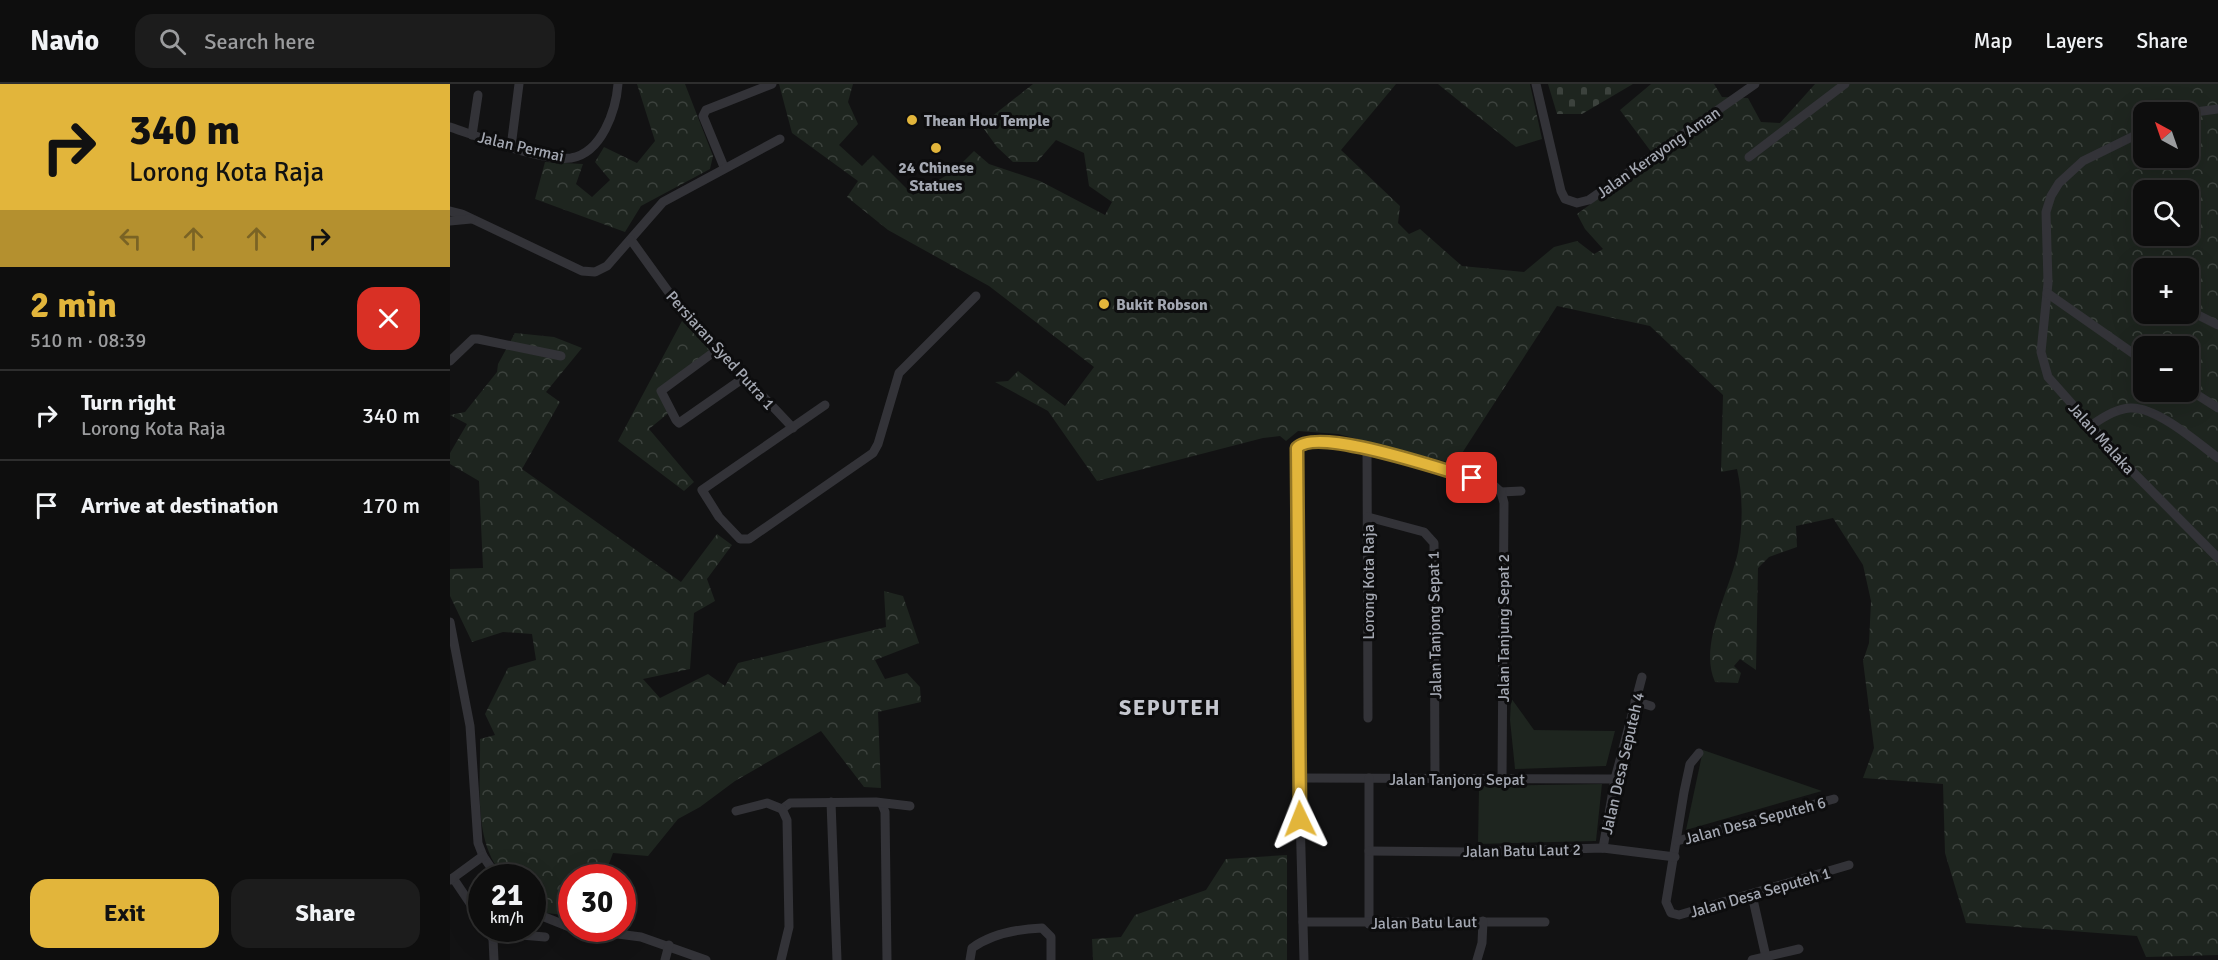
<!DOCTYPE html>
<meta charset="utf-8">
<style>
:root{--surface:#0e0e0e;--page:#1c1c1c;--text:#f1f3f6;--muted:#9b9c9e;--line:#2e2e2e;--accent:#e2b53b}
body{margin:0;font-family:Signika,sans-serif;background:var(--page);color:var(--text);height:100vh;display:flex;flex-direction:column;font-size:22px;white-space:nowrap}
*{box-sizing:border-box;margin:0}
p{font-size:20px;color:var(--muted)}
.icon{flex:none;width:33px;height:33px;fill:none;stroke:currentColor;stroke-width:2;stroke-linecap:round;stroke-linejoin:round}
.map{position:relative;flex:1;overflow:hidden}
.panel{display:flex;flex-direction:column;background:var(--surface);width:450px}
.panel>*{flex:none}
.guide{background:#e2b53b;color:#111;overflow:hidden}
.needle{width:39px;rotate:320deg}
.buttons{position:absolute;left:1683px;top:18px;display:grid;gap:12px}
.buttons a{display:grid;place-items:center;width:66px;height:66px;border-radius:12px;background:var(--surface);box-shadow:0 6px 24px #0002,0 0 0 2px var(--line);font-size:30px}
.speed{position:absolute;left:18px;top:780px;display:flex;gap:12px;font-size:30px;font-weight:700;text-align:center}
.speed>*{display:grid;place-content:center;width:78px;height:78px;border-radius:50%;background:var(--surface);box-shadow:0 6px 24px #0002,0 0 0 2px var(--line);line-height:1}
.speed small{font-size:15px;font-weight:400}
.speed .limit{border:9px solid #d22;background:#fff;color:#111}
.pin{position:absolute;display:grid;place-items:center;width:51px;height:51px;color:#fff;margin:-26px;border-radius:12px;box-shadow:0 3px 9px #0006}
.me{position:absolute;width:66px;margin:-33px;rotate:358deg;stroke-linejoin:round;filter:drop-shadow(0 0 4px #0008)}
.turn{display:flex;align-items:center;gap:21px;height:126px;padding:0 30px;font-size:27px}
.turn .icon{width:78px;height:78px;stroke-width:2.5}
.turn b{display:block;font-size:42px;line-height:51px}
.lanes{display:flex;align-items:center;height:57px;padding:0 30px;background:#0003;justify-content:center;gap:30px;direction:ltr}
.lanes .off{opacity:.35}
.round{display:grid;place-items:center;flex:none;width:63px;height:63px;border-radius:18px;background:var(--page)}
.summary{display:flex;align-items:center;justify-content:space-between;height:102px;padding:0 30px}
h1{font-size:36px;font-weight:800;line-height:45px;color:var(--accent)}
.primary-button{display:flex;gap:12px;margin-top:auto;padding:12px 30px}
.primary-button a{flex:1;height:69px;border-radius:18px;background:var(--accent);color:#111;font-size:24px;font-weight:800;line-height:69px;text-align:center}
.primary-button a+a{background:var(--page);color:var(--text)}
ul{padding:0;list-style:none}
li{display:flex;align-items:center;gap:18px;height:90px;padding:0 30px;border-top:2px solid var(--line)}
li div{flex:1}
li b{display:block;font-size:22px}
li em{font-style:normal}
header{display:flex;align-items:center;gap:36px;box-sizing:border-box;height:84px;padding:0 30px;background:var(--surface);border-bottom:2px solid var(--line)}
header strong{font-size:28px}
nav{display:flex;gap:33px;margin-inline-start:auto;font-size:21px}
.search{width:420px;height:54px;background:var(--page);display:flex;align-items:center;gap:15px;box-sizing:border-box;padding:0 21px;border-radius:18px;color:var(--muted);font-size:22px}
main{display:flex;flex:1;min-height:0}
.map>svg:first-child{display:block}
</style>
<header>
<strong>Navio</strong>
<div class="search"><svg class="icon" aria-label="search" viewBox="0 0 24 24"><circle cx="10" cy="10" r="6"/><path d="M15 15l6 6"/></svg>Search here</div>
<nav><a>Map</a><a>Layers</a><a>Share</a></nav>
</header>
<main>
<section class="panel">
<div class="guide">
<div class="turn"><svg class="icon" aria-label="right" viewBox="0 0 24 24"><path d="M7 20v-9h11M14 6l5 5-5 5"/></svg><div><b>340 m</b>Lorong Kota Raja</div></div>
<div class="lanes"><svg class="icon off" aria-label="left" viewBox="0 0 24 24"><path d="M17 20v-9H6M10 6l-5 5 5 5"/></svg><svg class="icon off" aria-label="ahead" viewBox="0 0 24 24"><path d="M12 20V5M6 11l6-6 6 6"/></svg><svg class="icon off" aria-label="ahead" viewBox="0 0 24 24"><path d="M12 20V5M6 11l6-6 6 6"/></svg><svg class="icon" aria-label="right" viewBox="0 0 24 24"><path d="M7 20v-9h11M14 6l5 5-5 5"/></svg></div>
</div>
<div class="summary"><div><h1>2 min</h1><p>510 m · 08:39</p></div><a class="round" style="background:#d93025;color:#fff"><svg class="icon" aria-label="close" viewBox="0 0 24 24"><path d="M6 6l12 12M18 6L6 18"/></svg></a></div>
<ul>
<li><svg class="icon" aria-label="right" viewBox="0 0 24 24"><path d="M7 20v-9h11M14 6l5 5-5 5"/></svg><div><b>Turn right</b><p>Lorong Kota Raja</p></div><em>340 m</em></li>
<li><svg class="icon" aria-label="arrive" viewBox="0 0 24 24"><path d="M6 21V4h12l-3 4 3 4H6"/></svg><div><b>Arrive at destination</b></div><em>170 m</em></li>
</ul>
<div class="primary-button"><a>Exit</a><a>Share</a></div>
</section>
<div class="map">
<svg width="1768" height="876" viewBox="0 0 1768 876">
<defs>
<pattern id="forest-crowns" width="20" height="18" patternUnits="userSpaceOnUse" patternTransform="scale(1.5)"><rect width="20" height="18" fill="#1e251f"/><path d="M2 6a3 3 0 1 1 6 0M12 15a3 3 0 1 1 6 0" fill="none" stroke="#3c423d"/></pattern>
<pattern id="cemetery-stones" width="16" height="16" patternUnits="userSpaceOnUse" patternTransform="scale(1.5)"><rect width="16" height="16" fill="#1e251f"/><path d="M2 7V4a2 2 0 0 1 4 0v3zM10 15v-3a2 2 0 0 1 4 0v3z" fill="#3c423d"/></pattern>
</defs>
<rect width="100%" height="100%" fill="#121213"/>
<g fill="#1e251f">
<path d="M 1061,614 L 1084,646 L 1165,647 L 1156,682 L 1065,685 L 1060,636 Z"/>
<path d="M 1253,666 L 1372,707 L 1236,746 Z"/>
<path d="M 1152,700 L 1146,757 L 1028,760 L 1029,702 Z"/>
</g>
<g fill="url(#forest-crowns)" fill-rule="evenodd">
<path d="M 187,0 L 235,0 L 263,72 L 260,85 L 191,122 L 175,148 L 85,115 L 95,78 L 133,80 L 126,100 L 142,113 L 160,96 L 145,78 L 154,63 L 187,79 L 205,57 Z"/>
<path d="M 329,0 L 403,0 L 398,18 L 408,40 L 389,61 L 412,82 L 423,71 L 463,111 L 504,87 L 524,67 L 539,80 L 590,97 L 655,131 L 662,118 L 639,102 L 634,69 L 606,56 L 587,78 L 563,78 L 547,63 L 531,41 L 583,0 L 946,0 L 891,66 L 950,122 L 948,139 L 959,150 L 970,145 L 1012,182 L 1074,188 L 1104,163 L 1127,157 L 1144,170 L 1153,165 L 1135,145 L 1127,130 L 1205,73 L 1170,26 L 1201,0 L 1264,0 L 1272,13 L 1298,14 L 1311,38 L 1330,39 L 1365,0 L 1768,0 L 1768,871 L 1696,873 L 1687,852 L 1516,839 L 1495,769 L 1493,700 L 1413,694 L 1424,664 L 1413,577 L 1419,559 L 1421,517 L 1413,481 L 1383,434 L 1346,442 L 1347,463 L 1319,473 L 1308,484 L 1306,586 L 1290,575 L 1284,582 L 1291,589 L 1288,599 L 1265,598 C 1248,561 1280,506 1288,468 C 1293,442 1293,411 1287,385 L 1271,388 L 1273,311 L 1200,242 L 1107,222 L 1005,380 L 888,350 L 848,347 L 836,357 L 830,352 L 813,354 L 647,397 L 598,327 L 545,298 L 558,297 L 568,287 L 615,322 L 644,283 L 539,202 L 438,146 L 397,113 L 408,97 L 342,49 ZM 1694,28 L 1738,28 L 1738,74 L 1694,74 ZM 1694,106 L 1738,106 L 1738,152 L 1694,152 ZM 1694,184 L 1738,184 L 1738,230 L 1694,230 ZM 1694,262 L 1738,262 L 1738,308 L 1694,308 Z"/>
<path d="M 988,0 L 1080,0 L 1092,55 L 1066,63 Z"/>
<path d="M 232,237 L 267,274 L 253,272 L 208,309 L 221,327 L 199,345 L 244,398 L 234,407 L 168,357 Z"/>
<path d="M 65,249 L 104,253 L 132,264 L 96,308 L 110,318 L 72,385 L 231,498 L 267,450 L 282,461 L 257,495 L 265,517 L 244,529 L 240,585 L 193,595 L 210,614 L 258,590 L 275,602 L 288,579 L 436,543 L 434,507 L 453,512 L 469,559 L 425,576 L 435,595 L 457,589 L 470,603 L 471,618 L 428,628 L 431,704 L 414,703 L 371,647 L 285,697 L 250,723 L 228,735 L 198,772 L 163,769 L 154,793 L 122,794 L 121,832 L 97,829 L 83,819 L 82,794 L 55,793 C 22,760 31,698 30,655 L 45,651 L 35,630 L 58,584 L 86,576 L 82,550 L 53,548 L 22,558 L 0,512 L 0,485 L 33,484 L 29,397 L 0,380 L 0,369 L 17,340 L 0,331 L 15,328 L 47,288 L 48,280 Z"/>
<path d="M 837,771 L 837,876 L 643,876 L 642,855 L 671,853 L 685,831 L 756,806 L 776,775 Z"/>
</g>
<path fill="url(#cemetery-stones)" d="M 1098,0 L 1183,0 L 1132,30 L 1107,30 Z"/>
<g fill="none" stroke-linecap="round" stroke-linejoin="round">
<g stroke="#333338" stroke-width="9">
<path d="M 1086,0 L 1111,107 L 1115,115 L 1127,119 L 1139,116 L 1305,0"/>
<path d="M 1738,29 L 1768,25"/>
<path d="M 0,43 C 30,53 92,78 121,74 C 152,69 166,26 168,0"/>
<path d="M 1694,47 L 1633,77 L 1609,99 L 1601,112 L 1596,128 L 1598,199 L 1591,268 L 1598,293 L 1678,383 L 1768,474"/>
<path d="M 22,51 L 28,11"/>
<path d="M 61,63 L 69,0"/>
<path d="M 1299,73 L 1395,0"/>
<path d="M 274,83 L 253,32 L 256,26 L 322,0"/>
<path d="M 0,127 L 12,130 L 132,187 L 145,188 L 157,182 L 213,118 L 330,55"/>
<path d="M 0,137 L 21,135"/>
<path d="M 181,156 L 233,228 L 343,344"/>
<path d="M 1690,179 L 1695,184"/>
<path d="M 1597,209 L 1694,277"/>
<path d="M 1738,226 L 1768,241"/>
<path d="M 268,265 L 211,307 L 226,336 L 229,339 L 295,293"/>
<path d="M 0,277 L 23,255 L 28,255 L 111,272"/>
<path d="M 1738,305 L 1768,324"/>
<path d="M 375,321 L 252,406 L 269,433 L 290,455 L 299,455 L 423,369 L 428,360 L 449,289 L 526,212"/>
<path d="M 1642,341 C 1653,333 1666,325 1680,324 C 1706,322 1748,359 1768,374"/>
<path d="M 917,363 L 918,634"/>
<path d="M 1051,408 L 1071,407"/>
<path d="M 918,433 L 974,448 L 984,459 L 985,695"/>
<path d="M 0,538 L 20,642 L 28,759 L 33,772 L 48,794"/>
<path d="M 1185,617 L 1201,622"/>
<path d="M 1249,669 L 1240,680 L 1234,708 L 1216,818 L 1221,829 L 1229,831 L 1399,781"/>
<path d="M 849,694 L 1165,695"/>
<path d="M 919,694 L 919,840"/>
<path d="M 381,718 L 387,876"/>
<path d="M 432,720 L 435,728 L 437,876"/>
<path d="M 332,725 L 340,719 L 426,718 L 460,722"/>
<path d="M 286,727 L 317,719 L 332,725"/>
<path d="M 1227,757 L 1384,715"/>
<path d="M 1153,764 L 1165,695 L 1192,593"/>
<path d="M 919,767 L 1019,768 L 1153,764 L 1225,773"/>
<path d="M 3,794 L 32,837"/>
<path d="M 0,796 L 33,772"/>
<path d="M 1302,811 L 1316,873"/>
<path d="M 82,828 L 122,844"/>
<path d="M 853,838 L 1095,838"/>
<path d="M 36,844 L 43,855 L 44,876"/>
<path d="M 122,844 L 191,853 L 256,876"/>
<path d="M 43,855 L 59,850 L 95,853"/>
<path d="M 215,876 L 219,861"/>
<path d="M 331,876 L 339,843 L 337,736 L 332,725"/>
<path d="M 520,876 L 522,864 C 541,850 568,845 592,844 L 601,853 L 601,876"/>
<path d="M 854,876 L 849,694 L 847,364 L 852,359 L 917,363 L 1041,399 L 1051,408 L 1054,419 L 1052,695"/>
<path d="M 1027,876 L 1032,859 L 1033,837"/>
<path d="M 1302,876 L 1349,865"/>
</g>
</g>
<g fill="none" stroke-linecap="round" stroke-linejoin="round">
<g stroke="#937626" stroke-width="15">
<path id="route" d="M 850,735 L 847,364 C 867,342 992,386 1022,394"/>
</g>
<use href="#route" stroke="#e2b53b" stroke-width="10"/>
</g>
<g fill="#e2b53b" stroke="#0d0d0e" stroke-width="2">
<circle cx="462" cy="36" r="6"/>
<circle cx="486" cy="64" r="6"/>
<circle cx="654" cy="220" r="6"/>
</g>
<g text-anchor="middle" stroke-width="6" stroke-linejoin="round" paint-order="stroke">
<g font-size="16" font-weight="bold" fill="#a4a8b2" stroke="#0d0d0e" text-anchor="start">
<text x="474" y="42">Thean Hou Temple</text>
<text x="486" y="89" text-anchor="middle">24 Chinese<tspan x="486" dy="18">Statues</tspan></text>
<text x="666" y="226">Bukit Robson</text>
</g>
<g font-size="16" fill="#a4a8b2" stroke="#0d0d0e">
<text transform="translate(71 62) rotate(13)" y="6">Jalan Permai</text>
<text transform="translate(1208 68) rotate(-35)" y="6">Jalan Kerayong Aman</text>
<text transform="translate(271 266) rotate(48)" y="6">Persiaran Syed Putra 1</text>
<text transform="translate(1652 354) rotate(48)" y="6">Jalan Malaka</text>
<text transform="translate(918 498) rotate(-90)" y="6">Lorong Kota Raja</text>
<text transform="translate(984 541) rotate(-91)" y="6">Jalan Tanjong Sepat 1</text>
<text transform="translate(1053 544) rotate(-90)" y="6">Jalan Tanjung Sepat 2</text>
<text transform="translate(1172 679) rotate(-77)" y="6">Jalan Desa Seputeh 4</text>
<text x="1007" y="701">Jalan Tanjong Sepat</text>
<text transform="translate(1305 736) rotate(-15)" y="6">Jalan Desa Seputeh 6</text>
<text transform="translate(1072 766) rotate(-1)" y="6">Jalan Batu Laut 2</text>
<text transform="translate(1310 808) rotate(-16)" y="6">Jalan Desa Seputeh 1</text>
<text transform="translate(974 838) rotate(-1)" y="6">Jalan Batu Laut</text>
</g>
<g font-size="22" font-weight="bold" letter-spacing="1.5" fill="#c5c7cf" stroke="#0d0d0e">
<text x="720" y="631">SEPUTEH</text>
</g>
</g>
</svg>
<div class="buttons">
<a><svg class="needle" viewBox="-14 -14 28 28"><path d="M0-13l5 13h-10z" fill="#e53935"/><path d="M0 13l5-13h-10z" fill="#9b9c9e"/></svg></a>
<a><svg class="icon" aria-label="search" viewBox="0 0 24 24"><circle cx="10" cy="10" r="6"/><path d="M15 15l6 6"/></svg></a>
<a>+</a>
<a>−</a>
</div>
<div class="speed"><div>21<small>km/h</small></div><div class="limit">30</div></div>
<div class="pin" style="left:1022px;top:394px;background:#d93025"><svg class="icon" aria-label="arrive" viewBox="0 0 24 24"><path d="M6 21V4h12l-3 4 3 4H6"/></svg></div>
<svg class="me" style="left:850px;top:735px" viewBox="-20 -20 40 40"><path d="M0-17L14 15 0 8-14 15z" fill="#e2b53b" stroke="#fff" stroke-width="4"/></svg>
</div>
</main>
